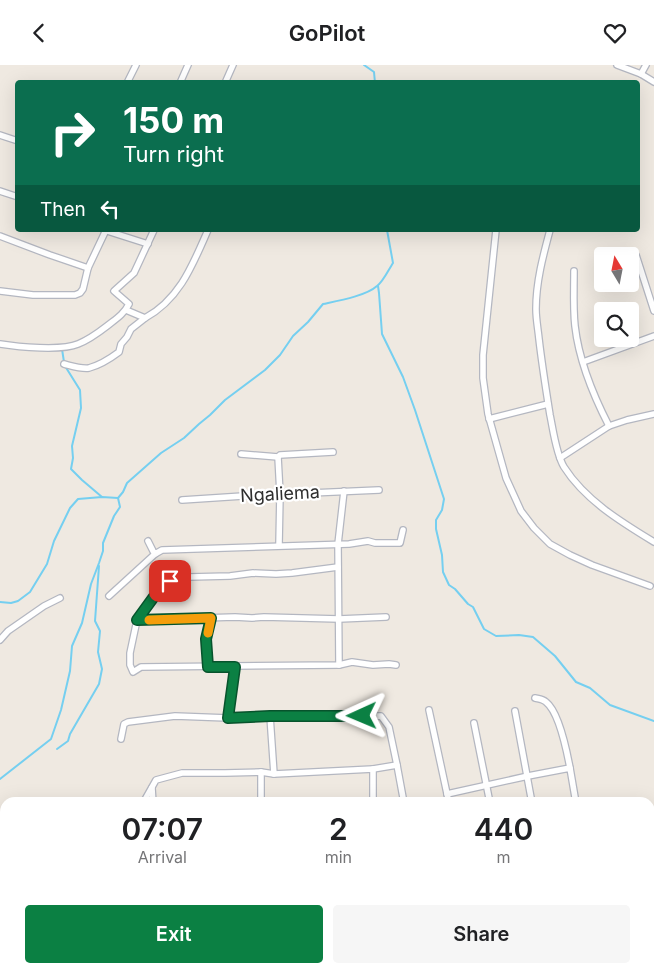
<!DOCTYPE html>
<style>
:root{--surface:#fff;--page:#f6f6f6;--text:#202124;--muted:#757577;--accent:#0b8043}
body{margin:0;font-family:Inter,sans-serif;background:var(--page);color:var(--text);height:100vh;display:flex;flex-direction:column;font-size:19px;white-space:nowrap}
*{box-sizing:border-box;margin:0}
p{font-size:16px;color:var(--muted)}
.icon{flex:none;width:28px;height:28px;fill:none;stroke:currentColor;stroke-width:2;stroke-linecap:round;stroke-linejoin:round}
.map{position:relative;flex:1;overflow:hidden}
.sheet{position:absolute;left:0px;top:732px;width:655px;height:176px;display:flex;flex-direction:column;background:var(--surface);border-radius:15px 15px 0 0;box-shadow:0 5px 20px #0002}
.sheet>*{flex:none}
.hud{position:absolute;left:15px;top:15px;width:625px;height:152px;border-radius:5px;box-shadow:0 5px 20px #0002;background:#0b6e4f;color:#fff;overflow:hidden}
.needle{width:32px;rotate:350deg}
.buttons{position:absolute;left:594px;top:182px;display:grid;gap:10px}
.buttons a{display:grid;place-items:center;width:45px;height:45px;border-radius:5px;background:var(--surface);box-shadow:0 5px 20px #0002;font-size:25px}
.pin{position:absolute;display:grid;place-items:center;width:42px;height:42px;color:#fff;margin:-21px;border-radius:10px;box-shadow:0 2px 8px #0006}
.me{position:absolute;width:55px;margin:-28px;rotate:269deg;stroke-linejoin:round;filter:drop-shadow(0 0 4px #0008)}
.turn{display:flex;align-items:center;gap:18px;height:105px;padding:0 25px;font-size:22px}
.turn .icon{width:65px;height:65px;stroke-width:2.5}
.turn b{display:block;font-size:35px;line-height:42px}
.then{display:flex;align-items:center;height:48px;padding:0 25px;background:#0003;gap:10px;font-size:19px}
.eta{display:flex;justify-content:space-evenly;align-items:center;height:85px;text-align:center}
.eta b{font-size:30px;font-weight:600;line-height:35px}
.cta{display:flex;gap:10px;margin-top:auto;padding:10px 25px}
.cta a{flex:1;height:58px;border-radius:5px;background:var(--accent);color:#fff;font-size:20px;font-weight:600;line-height:58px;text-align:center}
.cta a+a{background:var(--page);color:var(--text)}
header{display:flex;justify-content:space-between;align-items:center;height:65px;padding:0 25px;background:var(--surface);font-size:22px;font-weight:600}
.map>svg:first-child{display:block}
</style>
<header><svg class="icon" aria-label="back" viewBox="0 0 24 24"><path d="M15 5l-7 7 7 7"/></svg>GoPilot<svg class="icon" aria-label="heart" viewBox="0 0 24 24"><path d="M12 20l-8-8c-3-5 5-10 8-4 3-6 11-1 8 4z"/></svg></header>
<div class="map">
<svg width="654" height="908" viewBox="0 0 654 908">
<rect width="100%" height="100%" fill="#efe9e1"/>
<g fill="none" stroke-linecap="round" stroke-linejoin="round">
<g stroke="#75cff0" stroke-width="2">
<path d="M 364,0 L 374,7 L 375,18"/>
<path d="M 378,221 L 379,228 L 382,269 L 403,312 L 415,345 L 444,434 L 442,445 L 436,455 L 436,464 L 442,490 L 443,507 L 449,520 L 455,524 L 468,539 L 473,542 L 484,564 L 496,571 L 519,570 L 533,572 L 555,591 L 576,617 L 590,623 L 610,640 L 654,656"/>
<path d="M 62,284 L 64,297"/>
<path d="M 65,301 L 80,325 L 81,343 L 72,381 L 73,393 L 71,404 L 82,415 L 102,432"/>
<path d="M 118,433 L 123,427 L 127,418 L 161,388 L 184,373 L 199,359 L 210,350 L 225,335 L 265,305 L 280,290 L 293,271 L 308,257 L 323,239 C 337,236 366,231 377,221 C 383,217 389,204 393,198 L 387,165"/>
<path d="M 0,537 L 11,538 L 18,536 L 30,527 L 47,499 L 54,476 L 70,443 L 78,434 L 102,432 L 118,433"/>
<path d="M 57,684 L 68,676 L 70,669 L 99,619 L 102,604 L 98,587 L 100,566 L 95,556 L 99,501"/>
<path d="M 0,714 L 51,674 L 61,645 L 70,606 L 72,581 L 82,558 L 91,519 L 99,498 L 103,486 L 103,478 L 114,451 L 120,442 L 118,433"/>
</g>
<g stroke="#b4b7c1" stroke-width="8">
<g id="street">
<path d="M 617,0 L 641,9 L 654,17"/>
<path d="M 641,9 L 646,0"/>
<path d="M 127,18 L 136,0"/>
<path d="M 180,18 L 188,0"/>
<path d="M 225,18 L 233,0"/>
<path d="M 0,70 L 18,76"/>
<path d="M 0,126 L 18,132"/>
<path d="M 104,165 L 148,179"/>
<path d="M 496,165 L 483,290 L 483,313 L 488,349 L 506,413 L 521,446 L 534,463 L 550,479 L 570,490 L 592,500 L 650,521"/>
<path d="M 550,165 C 543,191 536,217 536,244 C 536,254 538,264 539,274 C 542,300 546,325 550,350 C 553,364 556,389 564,402 C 585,435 621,457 654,477"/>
<path d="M 0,171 L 50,190 L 88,203"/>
<path d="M 636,190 L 654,246"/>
<path d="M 574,206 C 574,225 573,243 575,261 C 579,296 593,330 609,361"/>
<path d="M 0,226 L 33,230 L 75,230 L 80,228 L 83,224 L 88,203 L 106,165"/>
<path d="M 126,245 L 145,253 C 180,234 193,199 208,165"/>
<path d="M 0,279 C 18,282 62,286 78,279 C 88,275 98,268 107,261 C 116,254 124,249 129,239 L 114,226 L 134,208 L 154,165"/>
<path d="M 583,297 L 654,271"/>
<path d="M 64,299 C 72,301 81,304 89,303 C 100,300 111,293 119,287 L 121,279 L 127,272 L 131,264 L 145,253"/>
<path d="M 489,354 L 548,339"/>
<path d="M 241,389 L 278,392"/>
<path d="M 560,393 L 609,361 L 627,355 L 654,349"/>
<path d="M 182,435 L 243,431 L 379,425"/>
<path d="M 148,476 L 153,486 L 155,489 L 162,485 L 349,479 L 368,476 L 375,478 L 400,478 L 403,465"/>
<path d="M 279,480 L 280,429 L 278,392 L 280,390 L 333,387"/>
<path d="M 338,502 L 292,508 L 276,509 L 253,508 L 230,511 L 189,512 L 170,516 L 161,522 L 137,555 L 130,588 L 130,600 L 133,607 L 141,602 L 339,600 L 352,597 L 373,600 L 389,599 L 396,600"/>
<path d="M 109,531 L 155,489"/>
<path d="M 137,555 L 235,552 L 252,553 L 264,552 L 339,554 L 386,552"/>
<path d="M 0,575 L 8,566 L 44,541 L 60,533"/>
<path d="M 339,600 L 338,479 L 344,426"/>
<path d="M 208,602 L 206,574 L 211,553"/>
<path d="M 535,633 C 540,634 543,634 546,637 C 559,647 567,687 570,703"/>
<path d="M 429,645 L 449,738"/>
<path d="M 515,646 L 532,738"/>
<path d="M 270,651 L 343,652 L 381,651 L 389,662 L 397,700"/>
<path d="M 228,653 L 235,602"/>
<path d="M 474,658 L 490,738"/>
<path d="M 121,674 L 124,659 L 128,657 L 175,651 L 228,653 L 270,651 L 274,709"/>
<path d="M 373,704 L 397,700 L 404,738"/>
<path d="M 152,723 L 153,738"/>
<path d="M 447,729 L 528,711 L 570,703 L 576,738"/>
<path d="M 143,738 L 156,715 L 182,708 L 225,708 L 261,707 L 274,709 L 373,704 L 373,738"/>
<path d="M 261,738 L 261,707"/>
<path d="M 0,783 L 5,779"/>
<path d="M 0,824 L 5,813"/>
<path d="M 0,846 L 5,845"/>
<path d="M 650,868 L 654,869"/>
<path d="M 159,904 L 160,908"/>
<path d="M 384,904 L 386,908"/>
<path d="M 436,904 L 436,908"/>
<path d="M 480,904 L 481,908"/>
<path d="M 106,908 L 119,904"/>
<path d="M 201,908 L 207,904"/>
<path d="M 277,908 L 283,904"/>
<path d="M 366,908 L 372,904"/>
<path d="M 542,908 L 543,904"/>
<path d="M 583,908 L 584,904"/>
</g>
</g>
<use href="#street" stroke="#fff" stroke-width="5.5"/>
</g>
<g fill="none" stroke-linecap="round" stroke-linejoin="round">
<g stroke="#07532c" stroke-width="12">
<path id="route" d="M 170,516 L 161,522 L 137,555 L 211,553 L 206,574 L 208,602 L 235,602 L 228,653 L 270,651 L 362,651"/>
</g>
<use href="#route" stroke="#0b8043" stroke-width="9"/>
<path stroke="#f59e0b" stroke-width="9" d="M 149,555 L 211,553 L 208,568"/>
</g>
<g text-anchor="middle" stroke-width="4.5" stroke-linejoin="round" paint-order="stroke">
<g font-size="18" fill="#2e2e2e" stroke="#fff">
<text transform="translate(280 429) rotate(-3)" y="6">Ngaliema</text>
</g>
</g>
</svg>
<div class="buttons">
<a><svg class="needle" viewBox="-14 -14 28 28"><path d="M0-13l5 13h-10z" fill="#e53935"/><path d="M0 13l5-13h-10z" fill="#757577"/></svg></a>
<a><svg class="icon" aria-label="search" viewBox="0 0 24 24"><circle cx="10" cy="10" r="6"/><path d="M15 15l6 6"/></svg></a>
</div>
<div class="pin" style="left:170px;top:516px;background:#d93025"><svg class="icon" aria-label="arrive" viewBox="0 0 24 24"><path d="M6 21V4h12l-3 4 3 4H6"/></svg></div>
<svg class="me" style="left:362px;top:651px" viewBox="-20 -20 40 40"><path d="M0-17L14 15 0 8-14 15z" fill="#0b8043" stroke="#fff" stroke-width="4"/></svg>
<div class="hud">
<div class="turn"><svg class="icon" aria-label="right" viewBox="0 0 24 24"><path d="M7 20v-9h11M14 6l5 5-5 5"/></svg><div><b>150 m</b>Turn right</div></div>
<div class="then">Then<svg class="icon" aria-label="left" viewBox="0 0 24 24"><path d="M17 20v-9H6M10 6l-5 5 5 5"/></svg></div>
</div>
<section class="sheet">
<div class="eta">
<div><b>07:07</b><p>Arrival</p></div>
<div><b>2</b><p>min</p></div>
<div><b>440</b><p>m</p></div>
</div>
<div class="cta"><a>Exit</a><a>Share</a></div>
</section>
</div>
